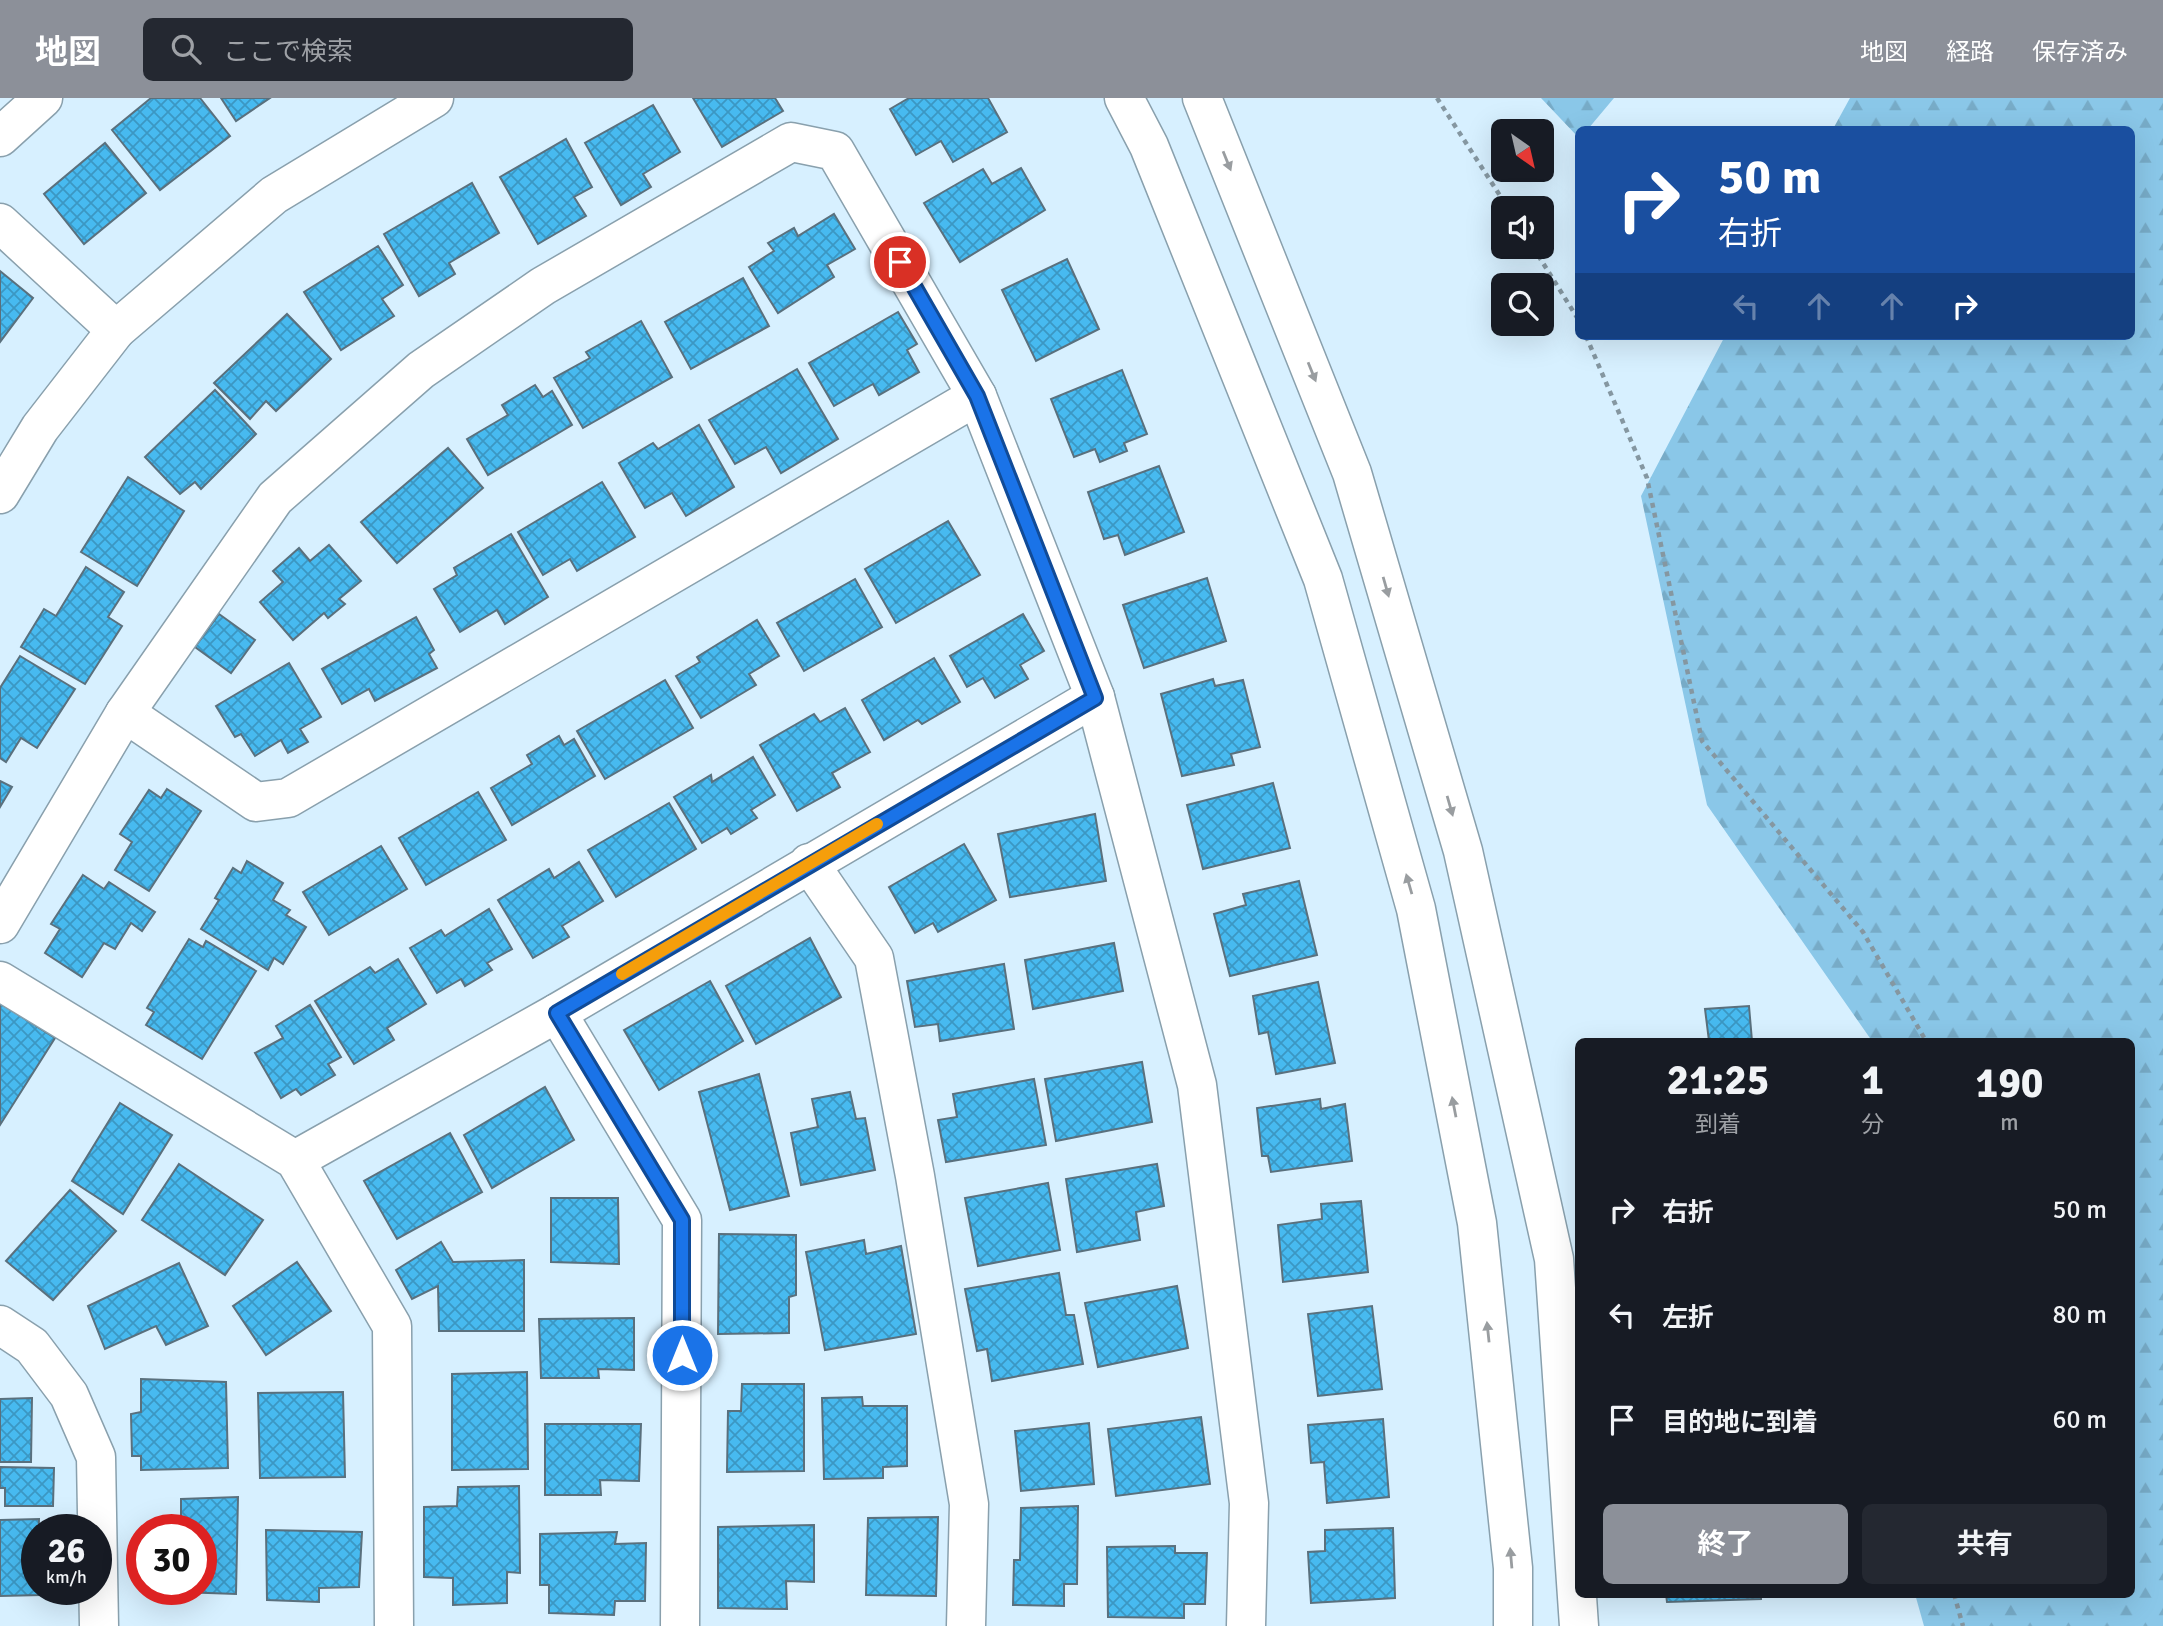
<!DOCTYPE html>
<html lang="ja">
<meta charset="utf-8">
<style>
:root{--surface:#171b24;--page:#242831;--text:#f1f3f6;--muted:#9ea1a6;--accent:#8c9099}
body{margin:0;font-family:Signika,"Noto Sans JP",sans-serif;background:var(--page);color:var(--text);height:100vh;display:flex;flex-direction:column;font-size:26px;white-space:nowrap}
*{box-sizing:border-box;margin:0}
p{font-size:23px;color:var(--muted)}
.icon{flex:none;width:38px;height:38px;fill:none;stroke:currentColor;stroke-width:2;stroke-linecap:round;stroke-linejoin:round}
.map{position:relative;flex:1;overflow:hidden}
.sheet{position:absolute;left:1575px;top:940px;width:560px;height:560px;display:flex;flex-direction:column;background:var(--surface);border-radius:10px;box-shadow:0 7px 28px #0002}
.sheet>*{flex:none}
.banner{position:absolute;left:1575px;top:28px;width:560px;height:214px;border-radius:10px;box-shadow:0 7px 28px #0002;background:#1a4fa0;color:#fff;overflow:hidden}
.needle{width:46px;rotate:146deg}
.controls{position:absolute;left:1491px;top:21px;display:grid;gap:14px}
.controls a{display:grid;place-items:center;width:63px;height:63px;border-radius:10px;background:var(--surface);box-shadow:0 7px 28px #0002;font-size:35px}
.speed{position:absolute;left:21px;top:1416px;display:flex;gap:14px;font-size:35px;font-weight:700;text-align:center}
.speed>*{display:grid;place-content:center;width:91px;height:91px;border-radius:50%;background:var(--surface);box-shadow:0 7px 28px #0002;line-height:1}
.speed small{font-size:18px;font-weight:400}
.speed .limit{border:10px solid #d22;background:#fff;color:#111}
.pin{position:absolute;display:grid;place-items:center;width:60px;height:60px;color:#fff;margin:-30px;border:4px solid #fff;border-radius:50%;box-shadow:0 2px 7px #0007}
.me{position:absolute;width:77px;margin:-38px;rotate:0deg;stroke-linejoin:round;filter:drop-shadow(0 0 5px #0008)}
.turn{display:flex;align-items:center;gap:24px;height:147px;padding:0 28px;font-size:32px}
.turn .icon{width:91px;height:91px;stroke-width:2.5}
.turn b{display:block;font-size:49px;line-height:60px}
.lanes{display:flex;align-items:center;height:66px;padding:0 28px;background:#0003;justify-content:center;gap:35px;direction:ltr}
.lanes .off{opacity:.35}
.eta{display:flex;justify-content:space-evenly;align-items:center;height:119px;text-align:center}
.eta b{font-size:42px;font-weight:700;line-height:49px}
.primary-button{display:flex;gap:14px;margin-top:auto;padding:14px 28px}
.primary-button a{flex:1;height:80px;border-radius:10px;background:var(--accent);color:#fff;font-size:28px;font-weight:700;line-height:80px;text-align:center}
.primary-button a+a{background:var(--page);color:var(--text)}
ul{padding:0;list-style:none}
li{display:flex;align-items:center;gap:21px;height:105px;padding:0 28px}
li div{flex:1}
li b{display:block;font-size:26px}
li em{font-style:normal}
header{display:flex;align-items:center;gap:42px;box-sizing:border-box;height:98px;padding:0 35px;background:var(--accent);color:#fff}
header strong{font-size:33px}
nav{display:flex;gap:38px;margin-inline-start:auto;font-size:24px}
.search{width:490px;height:63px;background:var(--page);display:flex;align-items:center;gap:18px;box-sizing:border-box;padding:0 24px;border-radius:10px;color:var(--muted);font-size:26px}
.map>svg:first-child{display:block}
</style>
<header>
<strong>地図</strong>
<div class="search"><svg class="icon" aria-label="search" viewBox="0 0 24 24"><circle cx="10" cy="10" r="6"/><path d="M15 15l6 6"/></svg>ここで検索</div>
<nav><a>地図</a><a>経路</a><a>保存済み</a></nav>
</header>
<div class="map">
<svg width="2163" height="1528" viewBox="0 0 2163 1528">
<defs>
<pattern id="forest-firs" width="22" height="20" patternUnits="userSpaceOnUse" patternTransform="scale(1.75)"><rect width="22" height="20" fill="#8ac7e8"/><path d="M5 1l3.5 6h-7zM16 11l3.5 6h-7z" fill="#77abc7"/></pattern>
<pattern id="building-cross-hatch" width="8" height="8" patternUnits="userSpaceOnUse" patternTransform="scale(1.75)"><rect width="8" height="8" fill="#47baf0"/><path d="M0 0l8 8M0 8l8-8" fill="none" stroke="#3b97c3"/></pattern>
</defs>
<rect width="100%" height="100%" fill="#d7f0ff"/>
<g fill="url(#forest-firs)">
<path d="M 1541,0 L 1614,0 L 1588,31 L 1578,32 L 1578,39 Z"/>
<path d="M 1850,0 L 2163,0 L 2163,1528 L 1924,1528 L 1915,1496 L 2132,1496 L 2132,943 L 1872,943 L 1707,707 L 1641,398 L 1725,238 L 2132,238 L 2132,32 L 1833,31 Z"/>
</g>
<g fill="url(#building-cross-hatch)" stroke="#5a707d" stroke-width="2">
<path d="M 151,0 L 200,0 L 230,38 L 160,92 L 112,32 Z"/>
<path d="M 221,0 L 270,0 L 236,23 Z"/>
<path d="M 693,0 L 775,0 L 783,13 L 722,49 Z"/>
<path d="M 909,0 L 988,0 L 1007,34 L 953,64 L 941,43 L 916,57 L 890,11 Z"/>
<path d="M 653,7 L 680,54 L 643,76 L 651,89 L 621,107 L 585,45 Z"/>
<path d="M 566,41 L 592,89 L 574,99 L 586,118 L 538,146 L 500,79 Z"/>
<path d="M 105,45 L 146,95 L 84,146 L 44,96 Z"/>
<path d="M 1021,70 L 1045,112 L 960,164 L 924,105 L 983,71 L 992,86 Z"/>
<path d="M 472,85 L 499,135 L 449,165 L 455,176 L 419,198 L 384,136 Z"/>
<path d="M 834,116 L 855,151 L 827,167 L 834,179 L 778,215 L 749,169 L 774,153 L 768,145 L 794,130 L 798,138 Z"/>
<path d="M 378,148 L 403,187 L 382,201 L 394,218 L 341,252 L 304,194 Z"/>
<path d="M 1067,161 L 1099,231 L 1036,263 L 1002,192 Z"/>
<path d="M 0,173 L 33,200 L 0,244 Z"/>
<path d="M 743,180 L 769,228 L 691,271 L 665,224 Z"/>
<path d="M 898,214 L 917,246 L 907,252 L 919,274 L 879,297 L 873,286 L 834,308 L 809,265 Z"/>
<path d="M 287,216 L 331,261 L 276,313 L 266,303 L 250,321 L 214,285 Z"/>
<path d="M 641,223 L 672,279 L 583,330 L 554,280 L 590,260 L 586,254 Z"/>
<path d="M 797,271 L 838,341 L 781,375 L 766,349 L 735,366 L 709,322 Z"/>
<path d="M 1122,272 L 1147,336 L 1124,345 L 1127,353 L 1100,364 L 1095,351 L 1074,359 L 1051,301 Z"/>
<path d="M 535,287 L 543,299 L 552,293 L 572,327 L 488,377 L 467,341 L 508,317 L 502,307 Z"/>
<path d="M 215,292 L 256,336 L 201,391 L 195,384 L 180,396 L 145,359 Z"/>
<path d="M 699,327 L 734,389 L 686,418 L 672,395 L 645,410 L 619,365 L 653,345 L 658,351 Z"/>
<path d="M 448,350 L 483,390 L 397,465 L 361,424 Z"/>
<path d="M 1159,368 L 1184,434 L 1125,457 L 1118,437 L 1104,441 L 1088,394 Z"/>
<path d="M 128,379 L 184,413 L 137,488 L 81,454 Z"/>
<path d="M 602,384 L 635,439 L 577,473 L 570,461 L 543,477 L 518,434 Z"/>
<path d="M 948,423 L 980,477 L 896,525 L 865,471 Z"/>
<path d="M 511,436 L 548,499 L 505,526 L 497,512 L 460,534 L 434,491 L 457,477 L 454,470 Z"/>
<path d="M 329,447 L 361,483 L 339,501 L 345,506 L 328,520 L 324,515 L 293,542 L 260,504 L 283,484 L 273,473 L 299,450 L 310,463 Z"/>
<path d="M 86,469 L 124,494 L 108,519 L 122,528 L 85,586 L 21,549 L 44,511 L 56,518 Z"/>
<path d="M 1207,480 L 1226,543 L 1144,570 L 1123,507 Z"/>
<path d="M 855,481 L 882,529 L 804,573 L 777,525 Z"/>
<path d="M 219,516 L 255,542 L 231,575 L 195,549 Z"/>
<path d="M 1023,516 L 1044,553 L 1020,567 L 1028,581 L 995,600 L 983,580 L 967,589 L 950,558 Z"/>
<path d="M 416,519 L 434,552 L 429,556 L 437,570 L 375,603 L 369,591 L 342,606 L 322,571 Z"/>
<path d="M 757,522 L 779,558 L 749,576 L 756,587 L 701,620 L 676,578 L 700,564 L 697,559 Z"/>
<path d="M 20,558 L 75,591 L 37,650 L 21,640 L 6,664 L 0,660 L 0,590 Z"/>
<path d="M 934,560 L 960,604 L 922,626 L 918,622 L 884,642 L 862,602 Z"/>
<path d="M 289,565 L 321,619 L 300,631 L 308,644 L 288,655 L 281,642 L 255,658 L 241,636 L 235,639 L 216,608 Z"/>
<path d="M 1213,581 L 1215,588 L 1243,582 L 1260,649 L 1231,656 L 1234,667 L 1182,678 L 1161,596 Z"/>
<path d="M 665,582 L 693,630 L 605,681 L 577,633 Z"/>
<path d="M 845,610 L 870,654 L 832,675 L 840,689 L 797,713 L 760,647 L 814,616 L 820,624 Z"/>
<path d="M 559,638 L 564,647 L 574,641 L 595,678 L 512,727 L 491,690 L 532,666 L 527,657 Z"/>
<path d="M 753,659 L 775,697 L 751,712 L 757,720 L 731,736 L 727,730 L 702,745 L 674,699 L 711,677 L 712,684 Z"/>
<path d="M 0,683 L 12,689 L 0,709 Z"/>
<path d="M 1273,685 L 1290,750 L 1203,771 L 1187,707 Z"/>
<path d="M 167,691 L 201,713 L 149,793 L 115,772 L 132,744 L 120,736 L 149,692 L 161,700 Z"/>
<path d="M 478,694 L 506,742 L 426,787 L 399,740 Z"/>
<path d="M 669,705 L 696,751 L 616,799 L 588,752 Z"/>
<path d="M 1095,716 L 1106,783 L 1010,799 L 998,736 Z"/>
<path d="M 964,746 L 996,802 L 938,834 L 933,825 L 915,835 L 889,789 Z"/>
<path d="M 381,748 L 407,791 L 329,837 L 303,794 Z"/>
<path d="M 247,763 L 283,785 L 273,802 L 290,812 L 286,817 L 306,829 L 283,866 L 274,860 L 268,872 L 201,831 L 219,802 L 215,800 L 233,770 L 241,775 Z"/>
<path d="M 579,764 L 603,803 L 562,828 L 569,839 L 533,860 L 498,802 L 549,771 L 554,780 Z"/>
<path d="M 83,777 L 104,791 L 109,784 L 155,814 L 142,833 L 131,825 L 115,851 L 104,845 L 82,879 L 45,855 L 60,831 L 51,826 Z"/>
<path d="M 1299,783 L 1317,857 L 1230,878 L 1214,816 L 1246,807 L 1243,796 Z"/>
<path d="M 489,811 L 512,851 L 487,865 L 492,872 L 465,888 L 461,881 L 437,895 L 410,850 L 441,832 L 445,838 Z"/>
<path d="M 810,840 L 841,899 L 756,946 L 726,888 Z"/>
<path d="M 189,841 L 203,849 L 206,843 L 256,873 L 202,961 L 146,927 L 154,914 L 147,910 Z"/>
<path d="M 1114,845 L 1123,893 L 1033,911 L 1025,862 Z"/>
<path d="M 398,861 L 426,906 L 387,930 L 394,942 L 354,966 L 315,903 L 370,869 L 375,875 Z"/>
<path d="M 1004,866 L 1014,931 L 940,943 L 938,926 L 915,929 L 907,883 Z"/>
<path d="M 710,883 L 743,943 L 659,992 L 624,932 Z"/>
<path d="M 1318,884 L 1335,965 L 1276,976 L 1268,934 L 1259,936 L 1253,898 Z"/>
<path d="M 0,905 L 55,940 L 0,1027 Z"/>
<path d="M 310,907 L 341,959 L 328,966 L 335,977 L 301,997 L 296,991 L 281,1000 L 255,955 L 283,940 L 276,928 Z"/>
<path d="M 1749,908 L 1752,943 L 1709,943 L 1705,911 Z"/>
<path d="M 1142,964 L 1152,1024 L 1056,1043 L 1045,981 Z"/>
<path d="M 759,976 L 789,1098 L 730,1112 L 699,994 Z"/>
<path d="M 1034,981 L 1046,1047 L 946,1064 L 938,1022 L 957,1019 L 953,996 Z"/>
<path d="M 545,989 L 574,1042 L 492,1090 L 464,1037 Z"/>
<path d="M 850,994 L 856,1021 L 865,1020 L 875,1072 L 801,1087 L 791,1035 L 818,1029 L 812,1001 Z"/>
<path d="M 1320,1001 L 1321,1011 L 1345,1006 L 1352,1063 L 1271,1074 L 1268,1058 L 1262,1058 L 1257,1010 Z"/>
<path d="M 120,1005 L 172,1037 L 123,1116 L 72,1083 Z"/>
<path d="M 450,1035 L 482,1094 L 397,1141 L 364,1083 Z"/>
<path d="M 179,1066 L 263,1122 L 225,1177 L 142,1122 Z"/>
<path d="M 1157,1066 L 1164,1108 L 1136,1114 L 1140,1142 L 1077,1154 L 1066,1081 Z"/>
<path d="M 1048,1085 L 1060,1152 L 978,1168 L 965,1100 Z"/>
<path d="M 70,1092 L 116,1133 L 53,1202 L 6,1163 Z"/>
<path d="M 551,1100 L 618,1100 L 619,1166 L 551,1164 Z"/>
<path d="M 1361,1103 L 1368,1174 L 1283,1184 L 1278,1127 L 1322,1121 L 1321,1106 Z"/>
<path d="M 719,1136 L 796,1137 L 796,1197 L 789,1199 L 789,1235 L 718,1236 Z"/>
<path d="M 864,1142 L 866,1156 L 901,1148 L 916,1236 L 825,1252 L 806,1154 Z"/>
<path d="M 441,1144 L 453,1164 L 524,1162 L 524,1233 L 439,1233 L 438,1188 L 412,1201 L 396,1172 Z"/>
<path d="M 297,1164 L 331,1213 L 266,1257 L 233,1208 Z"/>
<path d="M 179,1165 L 208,1228 L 166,1247 L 156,1228 L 105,1251 L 88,1208 Z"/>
<path d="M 1059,1175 L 1066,1217 L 1074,1217 L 1083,1266 L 992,1283 L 987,1251 L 977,1253 L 965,1191 Z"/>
<path d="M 1177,1188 L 1188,1250 L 1098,1269 L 1085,1205 Z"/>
<path d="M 1372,1208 L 1382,1291 L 1318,1298 L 1308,1216 Z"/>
<path d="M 634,1220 L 634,1272 L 598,1271 L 599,1280 L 541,1280 L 539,1221 Z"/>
<path d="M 527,1274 L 528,1371 L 452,1372 L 452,1276 Z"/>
<path d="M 141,1281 L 226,1284 L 228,1370 L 141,1372 L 141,1358 L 132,1358 L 131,1316 L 141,1314 Z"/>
<path d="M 742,1286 L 804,1286 L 804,1373 L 727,1374 L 728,1313 L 741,1313 Z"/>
<path d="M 343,1294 L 345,1379 L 260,1380 L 258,1295 Z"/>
<path d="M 862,1299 L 863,1308 L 907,1308 L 907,1368 L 883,1369 L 883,1380 L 824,1381 L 822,1300 Z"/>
<path d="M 32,1300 L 31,1364 L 0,1364 L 0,1301 Z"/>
<path d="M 1201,1319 L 1210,1386 L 1116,1398 L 1108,1331 Z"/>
<path d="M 1383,1321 L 1389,1399 L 1327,1405 L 1324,1364 L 1311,1365 L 1308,1327 Z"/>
<path d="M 1089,1325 L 1094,1386 L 1021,1393 L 1015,1333 Z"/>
<path d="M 545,1326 L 641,1326 L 639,1383 L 600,1382 L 601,1397 L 545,1397 Z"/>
<path d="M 0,1369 L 54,1370 L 53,1408 L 5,1408 L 5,1390 L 0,1390 Z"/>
<path d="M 519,1388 L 520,1475 L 507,1474 L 507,1505 L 453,1507 L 453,1480 L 424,1479 L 424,1409 L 457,1408 L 458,1389 Z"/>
<path d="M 238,1399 L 236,1496 L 180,1494 L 180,1491 L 201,1491 L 201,1432 L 181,1432 L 181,1401 Z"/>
<path d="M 1078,1408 L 1077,1486 L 1064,1486 L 1064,1508 L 1013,1507 L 1014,1462 L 1020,1462 L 1021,1410 Z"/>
<path d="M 938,1419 L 936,1498 L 866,1497 L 868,1420 Z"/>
<path d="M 39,1421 L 37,1491 L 41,1491 L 41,1497 L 0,1498 L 0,1422 Z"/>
<path d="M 814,1427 L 814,1484 L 786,1483 L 787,1511 L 718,1510 L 718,1429 Z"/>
<path d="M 1393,1430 L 1395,1500 L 1311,1505 L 1308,1454 L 1325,1453 L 1325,1432 Z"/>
<path d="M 266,1432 L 362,1434 L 359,1489 L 319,1490 L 319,1504 L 267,1502 Z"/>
<path d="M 617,1434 L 615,1446 L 646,1445 L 645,1503 L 615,1503 L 614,1517 L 549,1515 L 549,1487 L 540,1487 L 540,1436 Z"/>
<path d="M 1175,1448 L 1175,1455 L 1207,1455 L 1205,1506 L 1184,1506 L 1184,1520 L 1108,1519 L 1107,1449 Z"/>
<path d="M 1666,1496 L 1761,1496 L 1761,1501 L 1667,1504 Z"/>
</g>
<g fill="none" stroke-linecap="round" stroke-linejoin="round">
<g stroke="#89a0ad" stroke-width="41">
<g id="minor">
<path d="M 0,39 L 43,0"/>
<path d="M 0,125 L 116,232"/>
<path d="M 125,615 L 256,704 L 288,700 L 977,298"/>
<path d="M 809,765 L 874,860 L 915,1078 L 969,1406 L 966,1528"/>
<path d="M 0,826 L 125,615 L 275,400 L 421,272 L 543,188 L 791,44 L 835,53 L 977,298 L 1095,599 L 1197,987 L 1249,1405 L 1246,1528"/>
<path d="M 0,883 L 295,1062 L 392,1228 L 394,1528"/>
<path d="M 557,915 L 682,1122 L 680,1528"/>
<path d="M 295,1062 L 557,915 L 1095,599"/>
<path d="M 0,1227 L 32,1248 L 69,1297 L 96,1359 L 99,1528"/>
</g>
</g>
<g stroke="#89a0ad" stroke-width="41">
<g id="tertiary">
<path d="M 1124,0 L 1149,48 L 1323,481 L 1416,811 L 1477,1125 L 1513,1470 L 1513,1528"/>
<path d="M 1202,0 L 1352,375 L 1463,753 L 1554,1161 L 1579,1528"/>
<path d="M 0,396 L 40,330 L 116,232 L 274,97 L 434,0"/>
</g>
</g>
<g stroke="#8597a1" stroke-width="4.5" stroke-dasharray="5 5" stroke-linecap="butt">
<path d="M 1437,0 L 1508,110"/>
<path d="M 1533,149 L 1578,221"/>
<path d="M 1586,238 L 1647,380 L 1702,643 L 1863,834 L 1926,943"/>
<path d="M 1954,1496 L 1963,1528"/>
</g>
<use href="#minor" stroke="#fff" stroke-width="38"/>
<use href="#tertiary" stroke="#fff" stroke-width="38"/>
</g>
<defs><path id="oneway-solid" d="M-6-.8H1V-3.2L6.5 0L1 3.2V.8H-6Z" transform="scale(1.75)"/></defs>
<g fill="#999da0">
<use href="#oneway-solid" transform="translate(1227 63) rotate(68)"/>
<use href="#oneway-solid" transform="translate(1312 274) rotate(68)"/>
<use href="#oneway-solid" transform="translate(1386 489) rotate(74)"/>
<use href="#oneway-solid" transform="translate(1450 708) rotate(74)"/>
<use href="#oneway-solid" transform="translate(1409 786) rotate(-106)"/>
<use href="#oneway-solid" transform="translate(1454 1009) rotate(-101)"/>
<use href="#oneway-solid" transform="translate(1488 1234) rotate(-96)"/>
<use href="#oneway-solid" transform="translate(1511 1460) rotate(-95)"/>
</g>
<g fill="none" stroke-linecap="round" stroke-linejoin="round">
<g stroke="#114b97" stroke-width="18">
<path id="route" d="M 682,1257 L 682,1122 L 557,915 L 1095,600 L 977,298 L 900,164"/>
</g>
<use href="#route" stroke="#1a73e8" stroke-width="12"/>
<path stroke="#f59e0b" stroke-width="12" d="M 622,876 L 877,726"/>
</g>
</svg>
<div class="controls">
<a><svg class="needle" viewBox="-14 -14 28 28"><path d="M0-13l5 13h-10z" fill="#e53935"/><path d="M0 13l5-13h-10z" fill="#9ea1a6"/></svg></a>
<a><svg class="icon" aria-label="sound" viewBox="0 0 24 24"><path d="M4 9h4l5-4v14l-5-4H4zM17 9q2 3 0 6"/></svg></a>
<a><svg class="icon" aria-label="search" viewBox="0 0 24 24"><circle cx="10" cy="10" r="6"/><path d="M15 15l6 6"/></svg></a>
</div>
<div class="speed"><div>26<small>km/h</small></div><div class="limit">30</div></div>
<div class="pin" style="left:900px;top:164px;background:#d93025"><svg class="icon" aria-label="arrive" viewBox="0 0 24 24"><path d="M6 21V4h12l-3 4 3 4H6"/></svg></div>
<svg class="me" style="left:682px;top:1257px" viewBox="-20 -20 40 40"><circle r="17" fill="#1a73e8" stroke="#fff" stroke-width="3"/><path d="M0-11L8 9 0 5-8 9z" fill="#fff"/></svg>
<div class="banner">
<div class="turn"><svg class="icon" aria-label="right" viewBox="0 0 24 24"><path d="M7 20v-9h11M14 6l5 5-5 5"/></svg><div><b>50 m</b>右折</div></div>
<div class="lanes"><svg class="icon off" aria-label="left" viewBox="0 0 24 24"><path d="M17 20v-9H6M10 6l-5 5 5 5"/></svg><svg class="icon off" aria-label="ahead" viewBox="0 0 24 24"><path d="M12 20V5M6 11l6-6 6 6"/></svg><svg class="icon off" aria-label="ahead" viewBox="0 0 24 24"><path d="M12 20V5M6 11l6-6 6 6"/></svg><svg class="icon" aria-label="right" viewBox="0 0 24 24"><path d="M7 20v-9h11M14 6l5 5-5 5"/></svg></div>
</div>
<section class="sheet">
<div class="eta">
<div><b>21:25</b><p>到着</p></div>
<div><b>1</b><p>分</p></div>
<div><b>190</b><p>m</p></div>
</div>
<ul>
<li><svg class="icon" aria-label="right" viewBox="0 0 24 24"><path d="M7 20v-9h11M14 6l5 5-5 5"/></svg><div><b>右折</b></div><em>50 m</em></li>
<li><svg class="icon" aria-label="left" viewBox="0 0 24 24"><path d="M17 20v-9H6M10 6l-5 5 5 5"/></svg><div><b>左折</b></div><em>80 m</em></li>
<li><svg class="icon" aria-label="arrive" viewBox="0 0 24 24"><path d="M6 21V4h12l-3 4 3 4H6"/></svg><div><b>目的地に到着</b></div><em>60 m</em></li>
</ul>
<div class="primary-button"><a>終了</a><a>共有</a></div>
</section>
</div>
